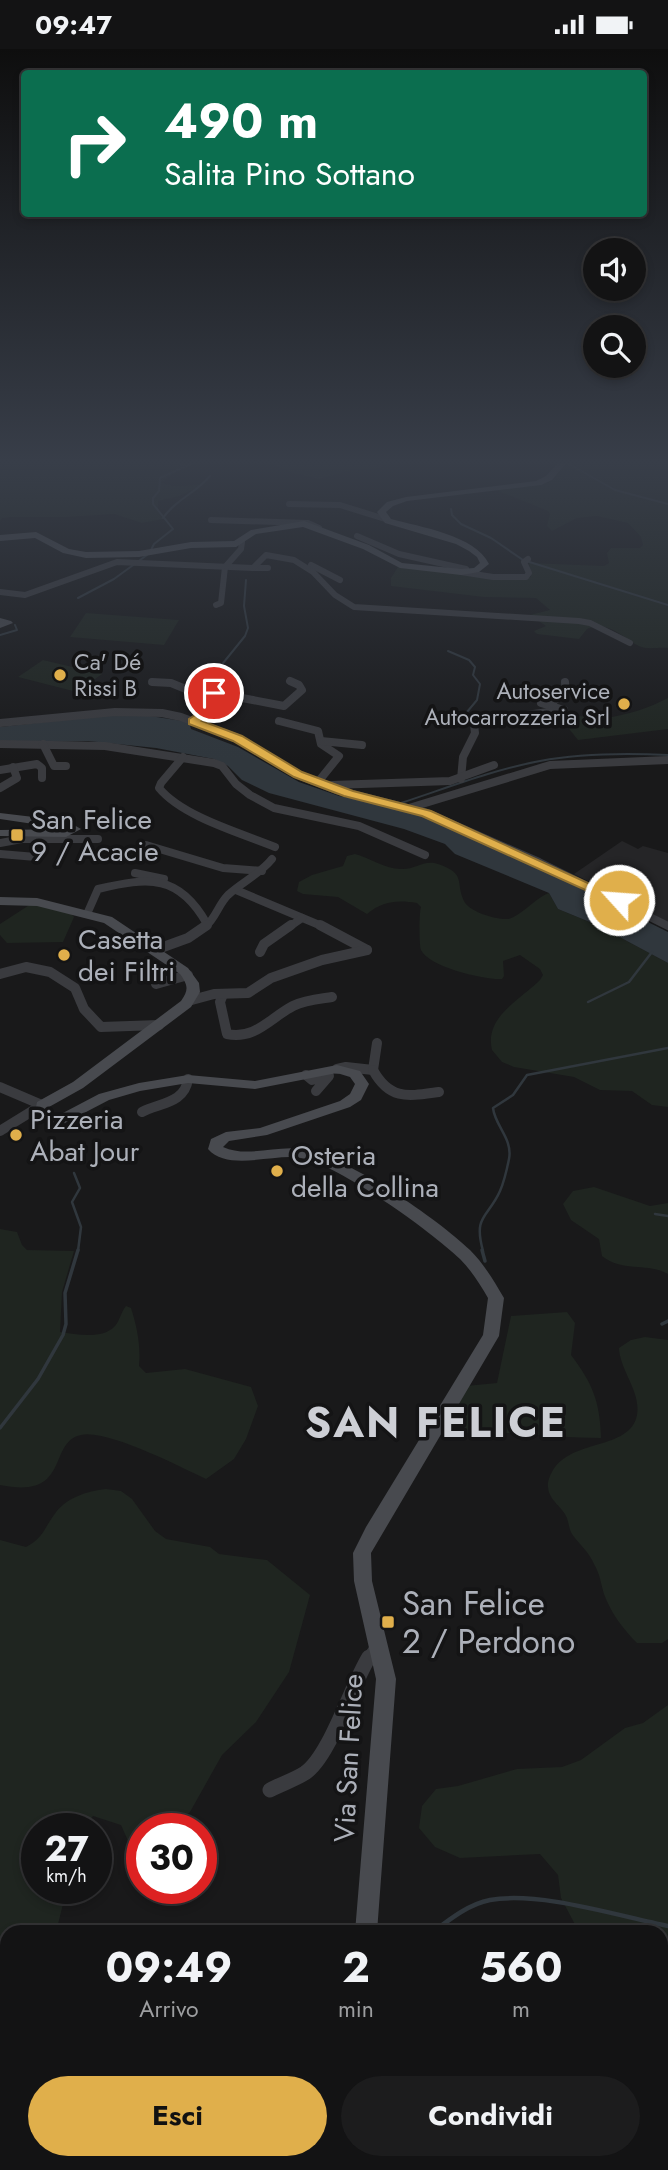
<!DOCTYPE html>
<html lang="it">
<meta charset="utf-8">
<style>
:root{--surface:#131314;--page:#1c1c1d;--text:#f1f3f6;--muted:#9d9ea0;--line:#323234;--accent:#e0af4b}
body{margin:0;font-family:Jost,sans-serif;background:var(--page);color:var(--text);height:100vh;display:flex;flex-direction:column;font-size:26px;white-space:nowrap}
*{box-sizing:border-box;margin:0}
p{font-size:23px;color:var(--muted)}
.icon{flex:none;width:38px;height:38px;fill:none;stroke:currentColor;stroke-width:2;stroke-linecap:round;stroke-linejoin:round}
.map{position:relative;flex:1;overflow:hidden}
.details{position:absolute;left:0px;top:1876px;width:668px;height:245px;display:flex;flex-direction:column;background:var(--surface);border-radius:21px 21px 0 0;box-shadow:0 4px 10px #0003,0 0 0 2px var(--line)}
.details>*{flex:none}
.top-card{position:absolute;left:21px;top:21px;width:626px;height:147px;border-radius:7px;box-shadow:0 4px 10px #0003,0 0 0 2px var(--line);background:#0b6e4f;color:#fff;overflow:hidden}
.controls{position:absolute;left:583px;top:189px;display:grid;gap:14px}
.controls a{display:grid;place-items:center;width:63px;height:63px;border-radius:50%;background:var(--surface);box-shadow:0 4px 10px #0003,0 0 0 2px var(--line);font-size:35px}
.speed{position:absolute;left:21px;top:1764px;display:flex;gap:14px;font-size:35px;font-weight:700;text-align:center}
.speed>*{display:grid;place-content:center;width:91px;height:91px;border-radius:50%;background:var(--surface);box-shadow:0 4px 10px #0003,0 0 0 2px var(--line);line-height:1}
.speed small{font-size:18px;font-weight:400}
.speed .limit{border:10px solid #d22;background:#fff;color:#111}
.pin{position:absolute;display:grid;place-items:center;width:60px;height:60px;color:#fff;margin:-30px;border:4px solid #fff;border-radius:50%;box-shadow:0 2px 7px #0007}
.me{position:absolute;width:77px;margin:-38px;rotate:296deg;stroke-linejoin:round;filter:drop-shadow(0 0 5px #0008)}
.turn{display:flex;align-items:center;gap:24px;height:147px;padding:0 28px;font-size:32px}
.turn .icon{width:91px;height:91px;stroke-width:2.5}
.turn b{display:block;font-size:49px;line-height:60px}
.eta{display:flex;justify-content:space-evenly;align-items:center;height:119px;text-align:center}
.eta b{font-size:42px;font-weight:700;line-height:49px}
.action{display:flex;gap:14px;margin-top:auto;padding:14px 28px}
.action a{flex:1;height:80px;border-radius:42px;background:var(--accent);color:#111;font-size:28px;font-weight:700;line-height:80px;text-align:center}
.action a+a{background:var(--page);color:var(--text)}
.status{display:flex;justify-content:space-between;align-items:center;height:49px;padding:0 35px;background:var(--surface);direction:ltr}
.status svg{height:19px;fill:currentColor}
.map>svg:first-child{display:block}
</style>
<div class="status"><b>09:47</b><svg viewBox="0 0 49 12"><path d="M0 12V9h3v3zM5 12V6h3v6zM10 12V3h3v9zM15 12V0h3v12zM26 1h20v11H26zM47 4h2v5h-2z"/></svg></div>
<div class="map">
<svg width="668" height="2121" viewBox="0 0 668 2121">
<rect width="100%" height="100%" fill="#19191a"/>
<path fill="#252527" d="M 622,792 L 638,800 L 643,797 L 668,804 L 668,873 L 574,825 Z"/>
<g fill="#1f2520">
<path d="M 0,414 L 196,414 L 175,423 L 161,434 L 173,437 L 203,436 L 179,447 L 158,452 L 158,463 L 163,470 L 142,474 L 114,465 L 67,468 L 11,468 L 2,469 L 0,472 Z"/>
<path d="M 271,414 L 384,414 L 380,419 L 355,420 L 319,430 L 293,424 Z"/>
<path d="M 568,414 L 668,414 L 668,599 C 660,598 646,601 639,597 C 623,589 607,570 587,580 L 579,590 L 537,585 L 534,582 L 546,577 L 530,566 L 550,561 L 536,549 L 484,548 L 391,537 L 391,529 L 398,518 L 520,531 L 531,528 L 529,514 L 604,517 L 609,514 L 607,504 L 611,499 L 640,499 L 643,496 L 641,488 L 628,474 L 597,467 L 577,469 L 552,482 L 547,477 L 550,465 L 548,462 L 496,441 L 548,434 Z"/>
<path d="M 86,564 L 179,571 L 164,596 L 70,588 Z"/>
<path d="M 43,611 L 102,625 L 77,643 L 18,628 Z"/>
<path d="M 668,649 L 668,680 L 578,691 L 562,671 C 576,662 589,671 605,669 C 627,666 649,659 668,649 Z"/>
<path d="M 355,805 C 370,809 385,820 401,820 C 415,821 424,810 438,815 C 467,825 455,833 464,852 C 469,863 497,871 508,870 C 520,868 535,849 549,844 L 558,860 L 597,876 L 668,914 L 668,1058 L 652,1056 L 632,1042 L 600,1041 L 574,1028 L 514,1018 L 502,1013 L 492,1001 C 484,968 520,951 540,931 L 543,926 L 540,920 L 520,906 L 503,912 L 504,927 L 502,930 C 484,931 429,918 421,901 C 419,897 419,863 421,858 L 417,854 C 397,851 383,852 367,865 L 338,848 L 303,845 L 297,842 L 299,833 L 312,826 L 343,817 L 347,807 Z"/>
<path d="M 31,855 L 70,863 L 74,868 L 63,893 L 7,894 L 0,886 L 0,875 Z"/>
<path d="M 594,1138 L 650,1157 L 668,1154 L 668,1225 C 647,1213 624,1224 602,1207 L 599,1190 L 571,1171 L 563,1155 L 573,1142 Z"/>
<path d="M 0,1180 L 17,1183 L 22,1196 L 27,1201 L 74,1202 L 62,1243 L 60,1283 C 77,1285 102,1291 115,1277 C 120,1271 121,1263 126,1257 L 131,1259 C 137,1278 141,1297 139,1317 L 146,1324 L 185,1320 L 251,1338 L 258,1357 L 246,1390 L 234,1410 L 206,1430 C 180,1418 107,1380 81,1386 C 47,1393 72,1451 0,1436 Z"/>
<path d="M 567,1263 L 575,1274 L 571,1306 C 593,1335 600,1353 601,1389 C 572,1389 543,1386 513,1384 C 492,1384 474,1387 453,1381 L 460,1362 L 455,1355 L 466,1337 L 497,1334 L 511,1267 Z"/>
<path d="M 645,1288 L 668,1291 L 668,1590 L 662,1594 L 637,1594 C 623,1580 611,1564 604,1545 C 601,1535 600,1525 594,1515 C 589,1503 579,1495 572,1485 C 569,1480 569,1475 567,1469 C 563,1458 549,1452 548,1438 C 547,1434 550,1426 552,1423 C 570,1389 630,1402 637,1366 C 641,1342 620,1322 619,1299 L 631,1291 Z"/>
<path d="M 106,1440 L 121,1442 L 132,1450 L 155,1482 L 166,1490 L 210,1498 L 219,1505 L 267,1511 L 310,1546 L 289,1623 L 256,1673 L 222,1706 L 190,1763 L 172,1780 L 142,1780 L 142,1792 L 129,1794 L 121,1776 L 93,1767 L 83,1780 L 37,1780 L 37,1839 L 67,1839 L 56,1883 L 7,1883 L 7,2114 L 232,2114 L 240,2121 L 0,2121 L 0,1491 L 26,1498 C 44,1488 43,1481 54,1466 C 65,1449 87,1442 106,1440 Z"/>
<path d="M 668,1656 L 668,2017 L 662,2019 L 662,1883 L 579,1883 L 561,1849 L 558,1826 L 540,1805 L 460,1809 L 435,1798 L 419,1779 L 422,1757 L 436,1740 L 458,1737 L 517,1720 L 562,1718 L 581,1711 L 625,1679 L 643,1674 Z"/>
</g>
<path fill="#30373d" d="M 100,667 L 150,667 L 189,673 L 191,680 L 238,698 L 299,733 L 339,747 L 381,755 L 434,771 L 513,806 L 668,883 L 668,914 L 597,876 L 558,860 L 549,844 L 455,805 L 445,795 L 404,780 L 269,744 L 242,731 L 228,717 L 214,710 L 156,699 L 88,692 L 0,694 L 0,678 Z"/>
<g fill="none" stroke-linecap="round" stroke-linejoin="round">
<g stroke="#30373d" stroke-width="2">
<path d="M 177,414 L 187,417"/>
<path d="M 567,414 L 615,441 L 668,455"/>
<path d="M 451,460 L 452,466 L 461,475 L 491,489 L 523,511 L 668,556"/>
<path d="M 163,469 C 175,451 196,444 210,427"/>
<path d="M 151,501 L 154,495 L 173,480 L 153,455 L 153,449 L 159,442 L 160,429 L 193,414"/>
<path d="M 78,549 L 114,530 L 147,506"/>
<path d="M 0,586 L 17,581 L 15,576"/>
<path d="M 448,602 L 469,611 L 475,618 L 473,626 L 480,635 L 477,651 L 467,663"/>
<path d="M 209,643 L 211,629 L 245,587 L 248,579 L 244,557 L 246,531"/>
<path d="M 401,754 C 447,739 492,721 540,712 C 582,704 625,704 668,706"/>
</g>
<g stroke="#30373d" stroke-width="2.5">
<path d="M 588,953 L 629,933 L 652,903"/>
<path d="M 74,1124 L 80,1139 L 72,1153 L 81,1178 L 78,1202"/>
<path d="M 655,1165 L 668,1167"/>
<path d="M 483,1202 C 473,1166 488,1169 500,1142 C 504,1133 507,1120 509,1110 C 513,1090 495,1077 493,1059 L 513,1046 L 527,1026 L 668,999"/>
</g>
<g stroke="#30373d" stroke-width="3.5">
<path d="M 482,1201 L 485,1212"/>
<path d="M 662,1275 L 668,1272"/>
<path d="M 0,1379 L 38,1330 L 63,1286 L 66,1275 L 65,1244 L 78,1201"/>
</g>
<g stroke="#30373d" stroke-width="4.5">
<path d="M 433,1883 C 450,1870 469,1855 490,1851 C 540,1842 618,1867 668,1877"/>
<path d="M 662,1953 L 668,1947"/>
<path d="M 53,2121 L 56,2114"/>
<path d="M 531,2121 L 535,2114"/>
</g>
<g stroke="#3a3b3f" stroke-width="6">
<path d="M 289,455 L 340,456 L 385,470"/>
<path d="M 211,471 L 308,474 L 319,479"/>
<path d="M 357,487 L 399,505 L 466,520"/>
<path d="M 311,516 L 340,531"/>
<path d="M 253,519 L 268,519"/>
<path d="M 461,523 L 493,528 L 526,528 L 529,524 L 524,513 L 528,510"/>
<path d="M 0,543 L 25,546 L 117,513 L 253,519 L 266,506 L 294,511 L 313,523 L 335,546 L 354,558 L 579,572 L 590,574 L 630,594"/>
<path d="M 216,556 L 221,554 L 225,518 L 241,500 L 242,493"/>
</g>
<g stroke="#3a3b3f" stroke-width="8">
<path d="M 152,633 L 171,634 L 193,643 L 204,640 L 208,648"/>
<path d="M 564,661 L 541,654 L 555,651 L 566,643 L 565,633"/>
<path d="M 194,672 L 210,661 L 207,650 L 216,644 L 284,657 L 302,641 L 299,636 L 290,632"/>
<path d="M 279,672 L 318,682 L 321,695 L 339,707 L 318,733"/>
<path d="M 0,674 L 115,663 L 162,664 L 181,668 L 238,689 L 298,726 L 336,741 L 427,764 L 539,813 L 668,877"/>
<path d="M 321,692 L 362,696"/>
<path d="M 0,695 L 105,697 L 214,714 L 222,717 L 236,735 L 250,746 L 274,759 L 359,777 L 425,806"/>
<path d="M 43,695 L 54,717 L 66,717"/>
<path d="M 183,708 L 161,734 L 159,739 C 183,768 241,784 275,798"/>
<path d="M 0,721 L 37,715 L 42,719 L 42,729"/>
<path d="M 461,730 L 463,708 L 475,684 L 474,676 L 480,672 L 564,661"/>
<path d="M 332,736 L 450,732 L 494,716"/>
<path d="M 0,739 L 17,729 L 13,718"/>
<path d="M 409,759 L 550,716 L 668,711"/>
<path d="M 0,794 L 22,790 L 98,790"/>
<path d="M 146,796 L 223,819 L 262,822"/>
<path d="M 0,805 L 36,808"/>
<path d="M 135,824 L 164,830"/>
<path d="M 236,841 L 324,878"/>
<path d="M 87,865 L 98,840 C 149,828 179,825 207,875"/>
<path d="M 205,878 C 216,869 218,856 228,846 C 242,833 260,825 272,810"/>
<path d="M 289,878 L 302,869"/>
</g>
<g stroke="#3a3b3f" stroke-width="10">
<path d="M 320,876 L 367,901"/>
<path d="M 155,901 L 188,889 L 207,876"/>
<path d="M 260,903 L 264,895 L 291,876"/>
<path d="M 0,925 L 26,918 L 50,923 L 75,939 L 84,960 L 101,978 L 159,976"/>
<path d="M 156,935 L 188,926"/>
<path d="M 223,945 L 220,953 L 227,985 C 255,991 270,969 293,957 C 305,951 319,950 332,948"/>
<path d="M 188,952 L 214,945 L 248,944 L 271,929 L 322,911 L 367,901"/>
<path d="M 337,1020 L 346,1018 L 373,1021 L 377,994"/>
<path d="M 373,1021 C 390,1052 409,1047 439,1043"/>
<path d="M 306,1026 L 312,1031 L 329,1027 L 316,1042"/>
<path d="M 0,1038 L 42,1056"/>
<path d="M 142,1063 C 160,1054 185,1054 188,1030"/>
<path d="M 0,1082 L 42,1056"/>
</g>
<path stroke="#3a3b3f" stroke-width="12" d="M 368,1610 L 378,1595"/>
<path stroke="#3a3b3f" stroke-width="15" d="M 270,1741 C 281,1735 294,1731 305,1724 C 330,1707 351,1637 369,1608"/>
<g fill="#484a4f" fill-rule="evenodd">
<path d="M 558,414 L 566,414 L 552,431 L 541,436 L 407,452 L 393,457 L 386,463 L 391,470 C 420,478 475,486 489,515 L 479,523 L 461,526 L 400,519 L 363,500 L 303,478 L 256,485 L 236,498 L 191,499 L 139,508 L 86,509 L 63,504 L 35,489 L 0,492 L 0,486 L 36,483 L 69,500 L 86,503 L 139,502 L 191,493 L 234,492 L 251,481 L 304,472 L 369,496 L 402,514 L 461,520 L 474,519 L 480,514 L 477,508 L 469,502 L 456,495 L 385,474 L 377,463 L 387,453 L 406,448 L 536,432 L 546,427 Z"/>
<path d="M 0,569 L 11,572 L 13,574 L 0,579 Z"/>
<path d="M 0,764 L 67,772 L 81,780 L 66,788 L 0,787 L 0,781 L 67,780 L 0,770 Z"/>
<path d="M 0,848 L 37,849 L 112,868 L 188,919 L 199,934 L 200,943 L 191,958 L 83,1039 L 49,1058 L 52,1065 L 61,1065 L 99,1045 L 139,1034 L 188,1026 L 255,1032 L 337,1016 L 360,1022 L 369,1035 L 361,1051 L 350,1058 L 267,1086 L 229,1092 L 223,1098 C 249,1110 279,1094 307,1101 C 351,1111 437,1169 470,1201 C 484,1215 494,1232 504,1249 L 499,1287 L 371,1504 L 372,1532 L 396,1630 L 377,1883 L 355,1883 L 376,1630 L 354,1532 L 353,1504 L 366,1478 L 483,1286 L 488,1249 C 480,1235 471,1221 460,1210 C 431,1182 339,1116 301,1109 C 275,1104 228,1123 208,1100 L 211,1090 L 226,1083 L 260,1079 L 340,1052 L 350,1045 L 355,1035 L 350,1028 L 337,1024 L 255,1040 L 188,1034 L 140,1042 L 109,1051 L 63,1075 L 43,1072 L 35,1064 L 37,1053 L 73,1033 L 181,952 C 189,941 188,936 180,925 L 104,874 L 37,857 L 0,856 Z"/>
<path d="M 384,2114 L 409,2114 L 412,2121 L 387,2121 Z"/>
</g>
</g>
<linearGradient id="sky" x2="0" y2="1"><stop stop-color="#0e0e0e"/><stop offset="0.58" stop-color="#383e49"/><stop offset="1" stop-color="#383e49" stop-opacity="0"/></linearGradient>
<rect width="668" height="711" fill="url(#sky)"/>
<path fill="#e0af4b" stroke="#927231" stroke-width="2" d="M 210,642 L 220,644 L 213,650 L 216,662 L 202,672 L 242,687 L 302,723 L 353,742 L 431,762 L 625,851 L 623,854 L 614,854 L 422,767 L 344,747 L 294,728 L 233,692 L 189,675 L 189,670 L 204,660 L 202,650 Z"/>
<g fill="#e0af4b" stroke="#141415" stroke-width="2.5">
<circle cx="60" cy="626" r="7"/>
<circle cx="624" cy="655" r="7"/>
<rect x="10" y="779" width="14" height="14" rx="3.5"/>
<circle cx="64" cy="906" r="7"/>
<circle cx="16" cy="1086" r="7"/>
<circle cx="277" cy="1122" r="7"/>
<rect x="381" y="1566" width="14" height="14" rx="3.5"/>
</g>
<g text-anchor="middle" stroke-width="7" stroke-linejoin="round" paint-order="stroke">
<g font-size="23" fill="#acb0b9" stroke="#141415" text-anchor="start">
<text x="74" y="621">Ca' Dé<tspan x="74" dy="26">Rissi B</tspan></text>
<text x="610" y="650" text-anchor="end">Autoservice<tspan x="610" dy="26">Autocarrozzeria Srl</tspan></text>
</g>
<g font-size="28" fill="#acb0b9" stroke="#141415" text-anchor="start">
<text x="31" y="780">San Felice<tspan x="31" dy="32">9 / Acacie</tspan></text>
<text x="78" y="900">Casetta<tspan x="78" dy="32">dei Filtri</tspan></text>
<text x="30" y="1080">Pizzeria<tspan x="30" dy="32">Abat Jour</tspan></text>
<text x="291" y="1116">Osteria<tspan x="291" dy="32">della Collina</tspan></text>
</g>
<g font-size="28" fill="#acb0b9" stroke="#141415">
<text transform="translate(348 1709) rotate(-87)" y="10">Via San Felice</text>
</g>
<g font-size="33" fill="#acb0b9" stroke="#141415" text-anchor="start">
<text x="402" y="1566">San Felice<tspan x="402" dy="38">2 / Perdono</tspan></text>
</g>
<g font-size="42" font-weight="bold" letter-spacing="2" fill="#cdcfd5" stroke="#141415">
<text x="436" y="1388">SAN FELICE</text>
</g>
</g>
</svg>
<div class="controls">
<a><svg class="icon" aria-label="sound" viewBox="0 0 24 24"><path d="M4 9h4l5-4v14l-5-4H4zM17 9q2 3 0 6"/></svg></a>
<a><svg class="icon" aria-label="search" viewBox="0 0 24 24"><circle cx="10" cy="10" r="6"/><path d="M15 15l6 6"/></svg></a>
</div>
<div class="speed"><div>27<small>km/h</small></div><div class="limit">30</div></div>
<div class="pin" style="left:214px;top:644px;background:#d93025"><svg class="icon" aria-label="arrive" viewBox="0 0 24 24"><path d="M6 21V4h12l-3 4 3 4H6"/></svg></div>
<svg class="me" style="left:619px;top:851px" viewBox="-20 -20 40 40"><circle r="17" fill="#e0af4b" stroke="#fff" stroke-width="3"/><path d="M0-11L8 9 0 5-8 9z" fill="#fff"/></svg>
<div class="top-card">
<div class="turn"><svg class="icon" aria-label="right" viewBox="0 0 24 24"><path d="M7 20v-9h11M14 6l5 5-5 5"/></svg><div><b>490 m</b>Salita Pino Sottano</div></div>
</div>
<section class="details">
<div class="eta">
<div><b>09:49</b><p>Arrivo</p></div>
<div><b>2</b><p>min</p></div>
<div><b>560</b><p>m</p></div>
</div>
<div class="action"><a>Esci</a><a>Condividi</a></div>
</section>
</div>
